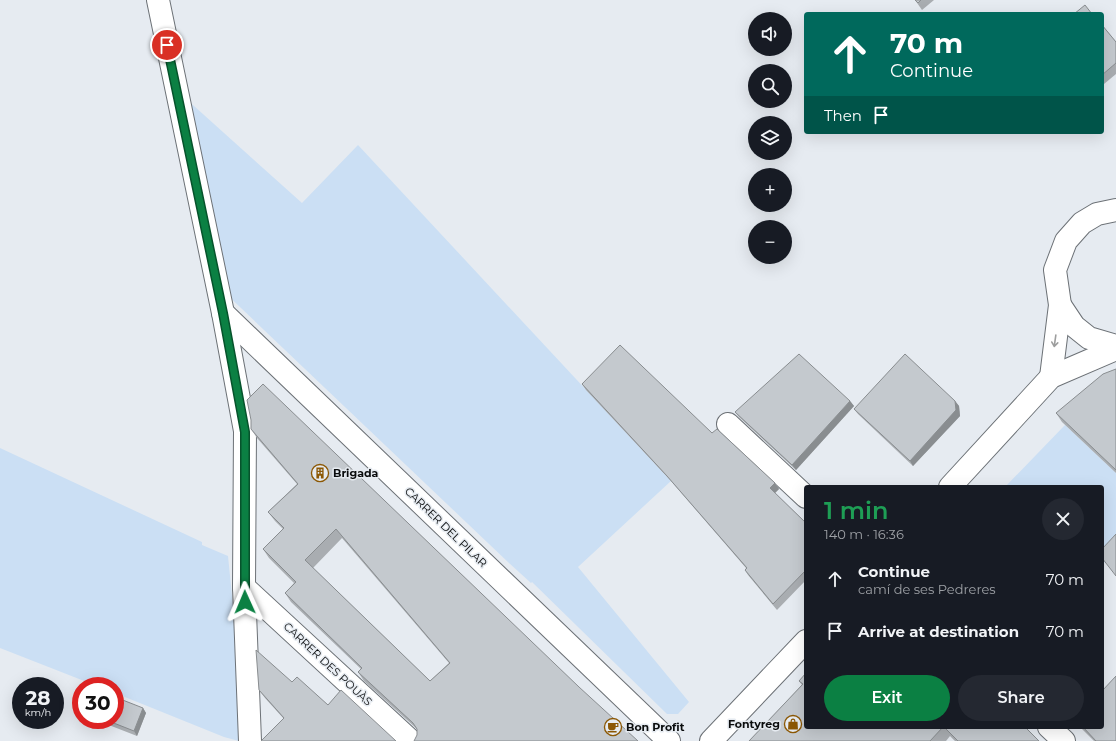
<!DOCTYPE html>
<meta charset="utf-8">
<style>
:root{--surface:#171b24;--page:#242831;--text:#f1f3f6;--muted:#9ea1a6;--accent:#0b8043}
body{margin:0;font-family:Montserrat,sans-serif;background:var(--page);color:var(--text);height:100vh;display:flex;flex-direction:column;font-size:15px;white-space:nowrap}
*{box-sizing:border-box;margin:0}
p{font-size:13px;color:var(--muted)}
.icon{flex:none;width:22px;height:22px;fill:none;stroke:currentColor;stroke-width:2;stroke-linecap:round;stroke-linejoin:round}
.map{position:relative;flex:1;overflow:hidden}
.side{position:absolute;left:804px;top:485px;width:300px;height:244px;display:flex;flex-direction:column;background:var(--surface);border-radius:4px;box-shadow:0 4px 16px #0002}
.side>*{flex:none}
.banner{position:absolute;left:804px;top:12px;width:300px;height:122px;border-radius:4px;box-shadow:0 4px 16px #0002;background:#00695c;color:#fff;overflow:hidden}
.controls{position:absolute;left:748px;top:12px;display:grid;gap:8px}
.controls a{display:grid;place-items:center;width:44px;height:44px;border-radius:50%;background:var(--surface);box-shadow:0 4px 16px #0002;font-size:20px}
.speed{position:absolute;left:12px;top:677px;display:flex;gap:8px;font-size:20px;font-weight:700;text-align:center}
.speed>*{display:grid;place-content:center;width:52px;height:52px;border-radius:50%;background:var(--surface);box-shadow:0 4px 16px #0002;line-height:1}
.speed small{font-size:10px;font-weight:400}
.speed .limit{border:6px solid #d22;background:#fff;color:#111}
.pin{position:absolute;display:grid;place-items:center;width:34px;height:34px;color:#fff;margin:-17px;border:2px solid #fff;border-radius:50%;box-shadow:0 1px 4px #0007}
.me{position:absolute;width:44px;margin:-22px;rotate:359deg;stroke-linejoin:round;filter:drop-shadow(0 0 3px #0008)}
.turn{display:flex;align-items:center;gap:14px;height:84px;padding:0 20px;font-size:18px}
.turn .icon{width:52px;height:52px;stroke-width:2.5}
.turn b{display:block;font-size:28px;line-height:34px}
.then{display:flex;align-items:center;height:38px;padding:0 20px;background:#0003;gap:8px;font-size:15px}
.round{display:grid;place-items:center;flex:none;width:42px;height:42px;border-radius:21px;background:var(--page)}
.summary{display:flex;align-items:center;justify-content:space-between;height:68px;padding:0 20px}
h1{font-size:24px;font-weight:600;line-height:30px;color:#1e9e55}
.primary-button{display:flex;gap:8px;margin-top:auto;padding:8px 20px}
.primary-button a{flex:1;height:46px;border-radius:24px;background:var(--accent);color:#fff;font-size:16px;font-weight:600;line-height:46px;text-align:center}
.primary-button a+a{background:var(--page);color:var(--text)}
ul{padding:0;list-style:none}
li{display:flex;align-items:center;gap:12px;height:52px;padding:0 20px}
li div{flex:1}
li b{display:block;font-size:15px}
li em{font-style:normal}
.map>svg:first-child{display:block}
</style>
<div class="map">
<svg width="1116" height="741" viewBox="0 0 1116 741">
<rect width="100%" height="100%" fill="#e6ebf1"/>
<g fill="#cbdff4">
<path d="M 184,97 L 302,203 L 358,145 L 671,481 L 578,567 L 689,702 L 678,714 L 667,714 L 532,582 L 531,583 L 509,563 L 221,289 Z"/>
<path d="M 1065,425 L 1116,473 L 1116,550 L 1104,563 L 1102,560 L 1102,487 L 1043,487 L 1041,485 L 1040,487 L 1005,487 Z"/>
<path d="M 0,448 L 202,542 L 202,545 L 228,556 L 233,606 L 239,741 L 224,737 L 115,693 L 115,686 L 97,686 L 0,648 Z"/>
</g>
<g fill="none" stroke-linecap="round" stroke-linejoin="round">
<g stroke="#6c7176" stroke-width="24">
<g id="minor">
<path d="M 158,0 L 223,313 L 245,431 L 244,587 L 250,741"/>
<path d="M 223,313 L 669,741"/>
<path d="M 728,424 L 806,497"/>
<path d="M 244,587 L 411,741"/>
<path d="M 1049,727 L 1064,741"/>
</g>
</g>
<g stroke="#6c7176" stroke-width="24">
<g id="secondary">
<path d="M 1060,305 L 1074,326 L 1089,338 L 1116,346"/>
<path d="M 1051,377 L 1060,305 L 1055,270 L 1066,241 L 1082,223 L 1097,214 L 1116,210"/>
<path d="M 950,487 L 1051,377 L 1116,349"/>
<path d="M 711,741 L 806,641"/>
</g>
</g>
<use href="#minor" stroke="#fff" stroke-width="22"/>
<use href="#secondary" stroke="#fff" stroke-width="22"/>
</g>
<g fill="#a9adb1" fill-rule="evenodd">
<path d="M 915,0 L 934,0 L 922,10 Z"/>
<path d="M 1102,25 L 1116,42 L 1116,74 L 1104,84 L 1102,81 Z"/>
<path d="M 1116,369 L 1116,473 L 1062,422 L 1056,413 Z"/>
<path d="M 582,384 L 712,433 L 775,483 L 779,489 L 775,493 L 806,523 L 806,580 L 777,610 L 748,575 L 745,570 L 746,568 L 671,481 L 586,390 Z"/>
<path d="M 850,401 L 854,406 L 796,470 L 739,417 L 735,412 Z"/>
<path d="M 955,401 L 959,406 L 960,416 L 913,466 L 858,414 L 854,409 Z"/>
<path d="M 251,429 L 579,687 L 417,735 L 417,729 L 364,681 L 358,672 L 361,669 L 291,602 L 285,593 L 294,583 L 269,558 L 263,549 L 283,529 L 275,521 L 268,512 L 297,484 L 257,438 ZM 342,538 L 449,663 L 430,681 L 313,568 Z"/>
<path d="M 799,681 L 1025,727 L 1039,741 L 955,741 L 950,736 L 946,741 L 749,741 L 802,685 Z"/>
<path d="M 292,682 L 328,705 L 284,719 L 265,698 L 259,690 Z"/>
<path d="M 143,708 L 146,713 L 137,736 L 96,720 L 115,720 Z"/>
<path d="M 1080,727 L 1102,727 L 1116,741 L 1094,741 Z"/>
</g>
<g fill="#898d90">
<path d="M 850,401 L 854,406 L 796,470 L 792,465 Z"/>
<path d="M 955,401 L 959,406 L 960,416 L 913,466 L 910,461 Z"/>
<path d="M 775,483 L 779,489 L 774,494 L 770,488 Z"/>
<path d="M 143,708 L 146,713 L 137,736 L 134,731 Z"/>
</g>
<g fill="#c4c9ce" stroke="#898d90" fill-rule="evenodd">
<path d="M 915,0 L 921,0 L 918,3 Z"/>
<path d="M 1085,5 L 1092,14 L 1074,14 Z"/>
<path d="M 1102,25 L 1116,42 L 1116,63 L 1102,75 Z"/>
<path d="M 620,345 L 712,433 L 717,429 L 775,483 L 770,488 L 806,523 L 806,570 L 773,604 L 745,570 L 747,568 L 667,476 L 582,384 Z"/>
<path d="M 799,354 L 850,401 L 792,465 L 735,412 Z"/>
<path d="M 905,354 L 955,401 L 956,410 L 910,461 L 854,409 Z"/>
<path d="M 1116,369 L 1116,470 L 1056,413 L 1103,374 Z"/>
<path d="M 263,384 L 579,687 L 638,741 L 414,741 L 417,735 L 417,729 L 413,723 L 358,672 L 362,668 L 285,593 L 296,582 L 263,549 L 284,528 L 268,512 L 298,484 L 251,429 L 251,420 L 247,400 ZM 336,529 L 450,663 L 430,681 L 305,560 Z"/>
<path d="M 1116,534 L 1116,576 L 1102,558 L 1102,549 Z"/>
<path d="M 256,650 L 292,682 L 297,677 L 328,705 L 341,690 L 396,741 L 261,741 L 284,718 L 259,690 Z"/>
<path d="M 806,673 L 806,727 L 943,727 L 930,741 L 749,741 L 803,684 L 799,681 Z"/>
<path d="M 1116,676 L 1116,741 L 1096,741 L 1083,727 L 1102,727 L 1102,691 Z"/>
<path d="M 115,697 L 143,708 L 134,731 L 106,720 L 115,720 Z"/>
<path d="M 944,727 L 1025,727 L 1039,741 L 958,741 Z"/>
</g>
<defs><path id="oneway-shaft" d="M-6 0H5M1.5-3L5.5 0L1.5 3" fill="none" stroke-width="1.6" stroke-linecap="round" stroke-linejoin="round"/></defs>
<use stroke="#9d9e9e" href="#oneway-shaft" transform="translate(1055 341) rotate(98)"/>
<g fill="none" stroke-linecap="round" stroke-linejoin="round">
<g stroke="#07532c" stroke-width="10">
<path id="route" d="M 167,45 L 223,313 L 245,432 L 245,602"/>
</g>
<use href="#route" stroke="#0b8043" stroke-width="7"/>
</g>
<defs>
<g id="building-ring" transform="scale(0.9)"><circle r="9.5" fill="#e6ebf1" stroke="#8c5805" stroke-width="1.5"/><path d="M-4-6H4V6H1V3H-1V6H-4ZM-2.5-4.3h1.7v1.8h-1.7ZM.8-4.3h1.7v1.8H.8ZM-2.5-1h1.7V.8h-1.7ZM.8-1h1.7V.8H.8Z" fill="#8c5805"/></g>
<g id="shop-ring" transform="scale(0.9)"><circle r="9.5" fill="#e6ebf1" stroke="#8c5805" stroke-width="1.5"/><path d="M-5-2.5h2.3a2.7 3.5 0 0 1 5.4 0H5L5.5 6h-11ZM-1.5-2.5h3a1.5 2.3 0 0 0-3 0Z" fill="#8c5805"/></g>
<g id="cafe-ring" transform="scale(0.9)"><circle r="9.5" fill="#e6ebf1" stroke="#8c5805" stroke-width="1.5"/><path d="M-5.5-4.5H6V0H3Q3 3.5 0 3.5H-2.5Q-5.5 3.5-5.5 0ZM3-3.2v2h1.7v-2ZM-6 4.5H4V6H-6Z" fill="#8c5805"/></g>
</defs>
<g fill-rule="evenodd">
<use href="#building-ring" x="320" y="473"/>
<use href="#shop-ring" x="793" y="724"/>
<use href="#cafe-ring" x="613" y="727"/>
</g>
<g text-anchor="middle" stroke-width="3" stroke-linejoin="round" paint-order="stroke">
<g font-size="11" font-weight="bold" fill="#0a0c0d" stroke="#e6ebf1" text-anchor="start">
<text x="333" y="477">Brigada</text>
<text x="780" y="728" text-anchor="end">Fontyreg</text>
<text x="626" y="731">Bon Profit</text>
</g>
<g font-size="11" fill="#0a0c0d" stroke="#e6ebf1">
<text transform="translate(446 527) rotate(44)" y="4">CARRER DEL PILAR</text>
<text transform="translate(328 664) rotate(43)" y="4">CARRER DES POUÀS</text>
</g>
</g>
</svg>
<div class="controls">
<a><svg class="icon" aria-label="sound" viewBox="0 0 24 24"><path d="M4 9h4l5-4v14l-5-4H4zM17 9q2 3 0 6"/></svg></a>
<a><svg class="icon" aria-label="search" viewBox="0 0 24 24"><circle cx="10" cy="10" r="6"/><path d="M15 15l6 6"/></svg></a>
<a><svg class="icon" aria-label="layers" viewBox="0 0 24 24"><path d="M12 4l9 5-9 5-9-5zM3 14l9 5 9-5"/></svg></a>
<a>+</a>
<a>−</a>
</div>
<div class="speed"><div>28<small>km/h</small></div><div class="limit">30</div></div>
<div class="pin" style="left:167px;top:45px;background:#d93025"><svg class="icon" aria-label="arrive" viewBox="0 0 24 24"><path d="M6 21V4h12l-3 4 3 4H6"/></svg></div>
<svg class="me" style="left:245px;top:602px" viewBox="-20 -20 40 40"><path d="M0-17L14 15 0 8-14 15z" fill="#0b8043" stroke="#fff" stroke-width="4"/></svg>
<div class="banner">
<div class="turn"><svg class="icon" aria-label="ahead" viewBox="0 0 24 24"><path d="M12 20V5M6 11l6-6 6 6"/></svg><div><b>70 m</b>Continue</div></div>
<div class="then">Then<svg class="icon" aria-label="arrive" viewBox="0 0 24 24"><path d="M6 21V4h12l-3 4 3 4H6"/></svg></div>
</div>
<section class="side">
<div class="summary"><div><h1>1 min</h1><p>140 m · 16:36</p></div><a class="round"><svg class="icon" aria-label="close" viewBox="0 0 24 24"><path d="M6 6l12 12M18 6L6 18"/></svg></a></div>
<ul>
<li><svg class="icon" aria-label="ahead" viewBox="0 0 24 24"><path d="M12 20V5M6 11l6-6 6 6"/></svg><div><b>Continue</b><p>camí de ses Pedreres</p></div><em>70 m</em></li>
<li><svg class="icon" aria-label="arrive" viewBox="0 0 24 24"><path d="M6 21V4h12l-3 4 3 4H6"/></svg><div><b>Arrive at destination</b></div><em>70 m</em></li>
</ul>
<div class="primary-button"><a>Exit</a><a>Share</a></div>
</section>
</div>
